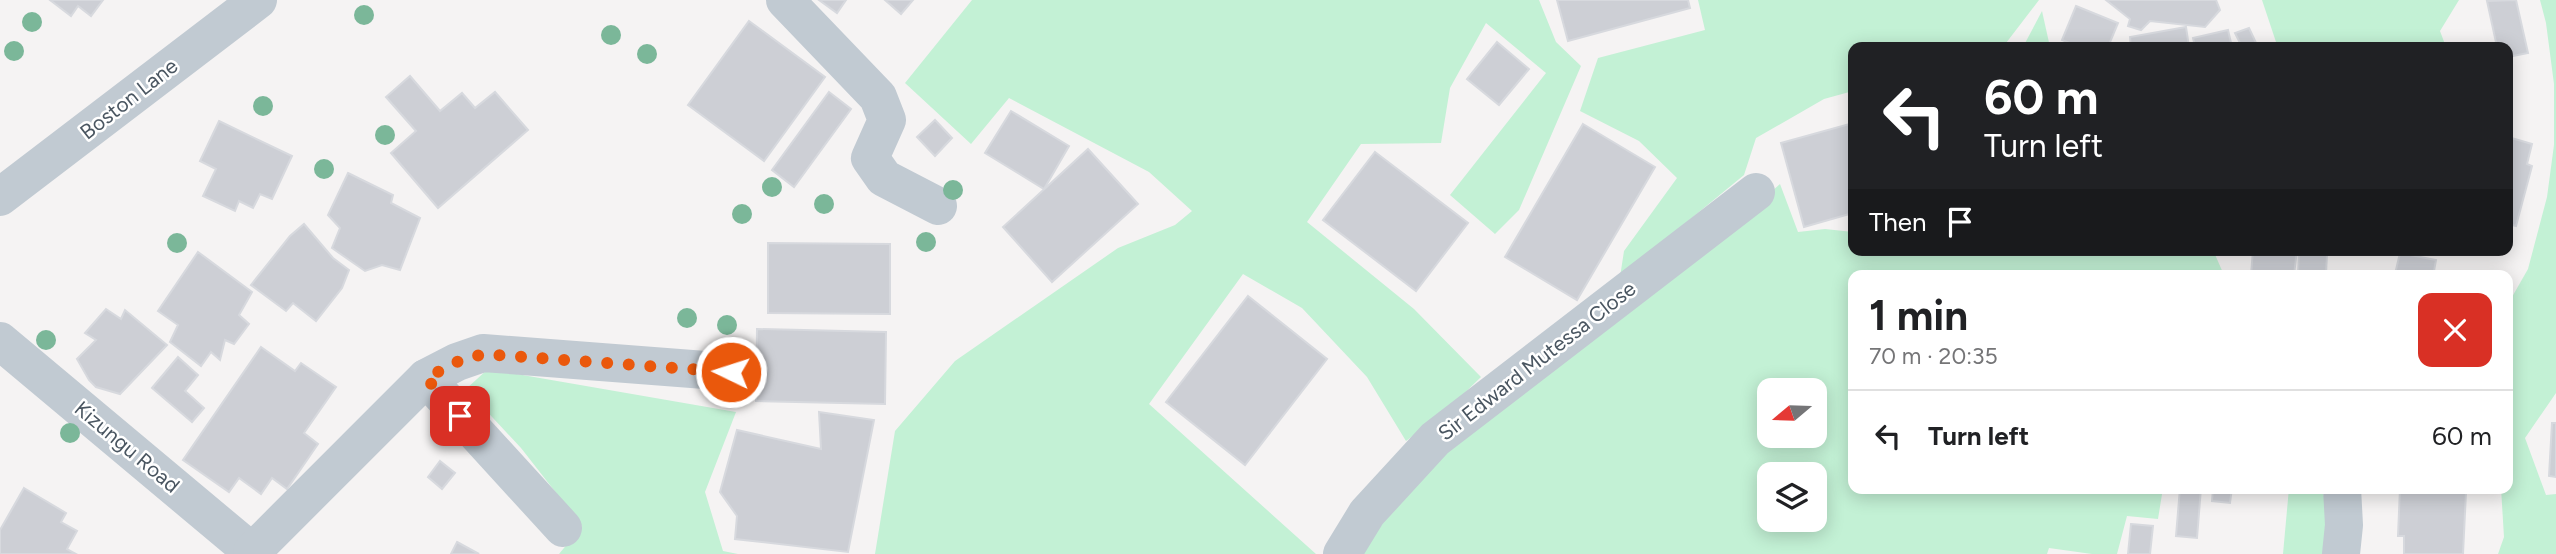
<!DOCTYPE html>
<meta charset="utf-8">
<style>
:root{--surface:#fff;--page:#f6f6f6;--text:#202124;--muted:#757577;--line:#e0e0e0}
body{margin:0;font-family:Figtree,sans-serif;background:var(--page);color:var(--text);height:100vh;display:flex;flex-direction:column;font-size:26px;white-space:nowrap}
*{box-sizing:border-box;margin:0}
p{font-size:23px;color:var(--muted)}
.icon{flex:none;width:38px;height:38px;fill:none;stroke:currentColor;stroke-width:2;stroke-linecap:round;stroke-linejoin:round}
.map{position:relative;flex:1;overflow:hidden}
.side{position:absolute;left:1848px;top:270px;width:665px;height:224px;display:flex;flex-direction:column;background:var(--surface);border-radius:14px;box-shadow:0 4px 18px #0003}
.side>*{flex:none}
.top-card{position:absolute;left:1848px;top:42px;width:665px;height:214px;border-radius:14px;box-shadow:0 4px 18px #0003;background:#202124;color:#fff;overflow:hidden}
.needle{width:46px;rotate:251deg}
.controls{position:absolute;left:1757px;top:378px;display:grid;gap:14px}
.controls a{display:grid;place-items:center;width:70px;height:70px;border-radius:14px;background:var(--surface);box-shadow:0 4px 18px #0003;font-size:35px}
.pin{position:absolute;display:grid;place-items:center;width:60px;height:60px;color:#fff;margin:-30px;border-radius:14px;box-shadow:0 4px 10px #0006}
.me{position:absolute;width:77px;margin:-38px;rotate:274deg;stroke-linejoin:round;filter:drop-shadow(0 0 5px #0008)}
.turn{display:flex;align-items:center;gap:24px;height:147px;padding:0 21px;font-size:32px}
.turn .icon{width:91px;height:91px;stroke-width:2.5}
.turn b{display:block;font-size:49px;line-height:60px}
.then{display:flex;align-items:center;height:66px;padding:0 21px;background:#0003;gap:14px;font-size:26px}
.round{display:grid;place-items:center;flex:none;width:74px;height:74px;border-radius:14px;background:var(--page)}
.overview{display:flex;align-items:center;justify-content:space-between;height:119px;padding:0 21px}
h1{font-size:42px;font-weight:700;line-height:52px}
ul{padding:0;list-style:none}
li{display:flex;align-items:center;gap:21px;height:91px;padding:0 21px;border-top:2px solid var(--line)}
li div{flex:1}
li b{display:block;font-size:26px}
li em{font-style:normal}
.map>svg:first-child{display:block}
</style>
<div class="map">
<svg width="2556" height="554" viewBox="0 0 2556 554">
<rect width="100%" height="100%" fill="#f5f3f3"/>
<g fill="#c3f1d5" fill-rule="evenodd">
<path d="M 972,0 L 1539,0 L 1556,42 L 1581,66 L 1519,210 L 1495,234 L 1450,195 L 1546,73 L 1486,23 L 1450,88 L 1441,143 L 1361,144 L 1307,222 L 1414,309 L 1481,377 L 1445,412 L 1406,441 L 1367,377 L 1302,308 L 1243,274 L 1149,404 L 1316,554 L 875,554 L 895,431 L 955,361 L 1118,248 L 1175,225 L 1192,211 L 1149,172 L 1009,98 L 971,144 L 905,83 Z"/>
<path d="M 1698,0 L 2039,0 L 2003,47 L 1853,47 L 1853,91 L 1824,99 L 1756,138 L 1744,175 L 1620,277 L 1624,251 L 1677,178 L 1639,141 L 1580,111 L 1598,58 L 1705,30 Z"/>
<path d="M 2262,0 L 2459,0 L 2440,31 L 2446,47 L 2277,45 Z"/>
<path d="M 2540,0 L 2556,0 L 2556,393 L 2525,438 L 2546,495 L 2556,494 L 2556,554 L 2498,554 L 2504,537 L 2501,488 L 2508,488 L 2508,304 L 2528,269 L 2547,197 L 2554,145 L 2554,84 L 2546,23 Z"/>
<path d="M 2042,11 L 2050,47 L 2023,47 Z"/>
<path d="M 1780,184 L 1798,232 L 1825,229 L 1853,232 L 1853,250 L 2213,250 L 2224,275 L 1853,275 L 1853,488 L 2163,488 L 2158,519 L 2127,516 L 2117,554 L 2092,554 L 2049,548 L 2047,554 L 1352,554 L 1420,467 L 1729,229 ZM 1769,390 L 1815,390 L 1815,436 L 1769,436 ZM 1769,474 L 1815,474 L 1815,520 L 1769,520 Z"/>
<path d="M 488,369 L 736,412 L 705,492 L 723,551 L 738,554 L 559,554 L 582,526 L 521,448 L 466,389 Z"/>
<path d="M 2289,488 L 2322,488 L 2330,522 L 2324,554 L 2283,554 Z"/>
</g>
<g fill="#cdcfd5" stroke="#d7d9de" stroke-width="2">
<path d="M 50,0 L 103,0 L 91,16 L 78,6 L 71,16 Z"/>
<path d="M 819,0 L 846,0 L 837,13 Z"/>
<path d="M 885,0 L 913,0 L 901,14 Z"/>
<path d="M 1557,0 L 1688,0 L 1690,8 L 1568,41 Z"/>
<path d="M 2106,0 L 2216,0 L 2220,10 L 2205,27 L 2150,21 L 2141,30 L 2128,26 L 2130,19 Z"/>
<path d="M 2516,0 L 2528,53 L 2508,57 L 2508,47 L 2497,47 L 2487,1 Z"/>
<path d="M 2076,6 L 2118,23 L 2108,47 L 2079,47 L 2062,40 Z"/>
<path d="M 749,21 L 825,77 L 764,161 L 688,105 Z"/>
<path d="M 2186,27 L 2189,47 L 2131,47 L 2130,37 Z"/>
<path d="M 2249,28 L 2257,45 L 2242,47 L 2235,33 Z"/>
<path d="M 2228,30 L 2232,47 L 2195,47 L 2193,38 Z"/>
<path d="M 1497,42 L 1529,69 L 1499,105 L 1467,79 Z"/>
<path d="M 410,76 L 440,111 L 462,93 L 475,108 L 495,92 L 528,130 L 438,208 L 391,153 L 416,131 L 386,97 Z"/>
<path d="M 829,92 L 851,109 L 794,187 L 772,170 Z"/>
<path d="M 1011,111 L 1069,146 L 1044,189 L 985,153 Z"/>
<path d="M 935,120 L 952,138 L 935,156 L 917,137 Z"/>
<path d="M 219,121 L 292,156 L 272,199 L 260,194 L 253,208 L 239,201 L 235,211 L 203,196 L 216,169 L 200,161 Z"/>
<path d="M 1853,123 L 1853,213 L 1804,227 L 1781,143 Z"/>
<path d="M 1583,124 L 1655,167 L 1577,300 L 1505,257 Z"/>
<path d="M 2508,137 L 2532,144 L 2527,164 L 2532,166 L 2516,226 L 2508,224 Z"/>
<path d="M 1088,149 L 1138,204 L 1052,282 L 1003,227 Z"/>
<path d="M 1375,152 L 1468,223 L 1416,291 L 1323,220 Z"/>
<path d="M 348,173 L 393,195 L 391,203 L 420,218 L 400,270 L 382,265 L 365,271 L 332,248 L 340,228 L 328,215 Z"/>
<path d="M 304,224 L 333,258 L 349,270 L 342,288 L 316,321 L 293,303 L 286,311 L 251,285 L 290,236 Z"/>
<path d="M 768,243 L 890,244 L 890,314 L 768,313 Z"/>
<path d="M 2253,250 L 2297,250 L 2294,275 L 2251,275 Z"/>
<path d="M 198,252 L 252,292 L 239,315 L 249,324 L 234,344 L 225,340 L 220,360 L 211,352 L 201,366 L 170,342 L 178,325 L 158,311 Z"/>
<path d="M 2299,252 L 2327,253 L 2326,275 L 2298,275 Z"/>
<path d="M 2400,253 L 2436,260 L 2434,271 L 2450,275 L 2395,274 Z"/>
<path d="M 1248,296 L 1327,359 L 1245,465 L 1166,402 Z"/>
<path d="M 106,309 L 121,319 L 125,310 L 167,345 L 120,394 L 96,387 L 89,380 L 77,359 L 96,340 L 85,333 Z"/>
<path d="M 757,329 L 886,332 L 885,404 L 756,401 Z"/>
<path d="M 261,347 L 295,371 L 301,363 L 336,387 L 304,433 L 318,444 L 287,489 L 272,478 L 261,494 L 239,478 L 229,492 L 183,460 Z"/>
<path d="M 178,357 L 198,375 L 185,391 L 204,408 L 192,422 L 152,388 Z"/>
<path d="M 819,412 L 874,420 L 848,552 L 735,539 L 737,516 L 720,492 L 737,430 L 821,449 Z"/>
<path d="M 2552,423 L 2556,423 L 2556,477 L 2549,476 Z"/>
<path d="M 440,461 L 455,473 L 442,489 L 428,477 Z"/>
<path d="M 24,488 L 66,513 L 61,522 L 77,531 L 67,549 L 76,554 L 0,554 L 0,530 Z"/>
<path d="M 2180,488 L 2201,488 L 2197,538 L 2176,536 Z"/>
<path d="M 2211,488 L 2232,488 L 2230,503 L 2212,501 L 2213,488 Z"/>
<path d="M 2400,488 L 2454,488 L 2454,492 L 2466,492 L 2463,554 L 2404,554 L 2404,536 L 2398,536 Z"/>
<path d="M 2131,524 L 2153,526 L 2150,554 L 2128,554 Z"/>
<path d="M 457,542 L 479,554 L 451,554 Z"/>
</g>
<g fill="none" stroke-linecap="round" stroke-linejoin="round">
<g stroke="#c1cad2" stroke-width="38">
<path d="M 785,0 L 878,97 L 887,120 L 870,158 L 884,178 L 938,206"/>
<path d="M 0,197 L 258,0"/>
<path d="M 0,341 L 252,552 L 251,554"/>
<path d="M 426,378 L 563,528"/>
<path d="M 252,552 L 426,378 L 457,362 L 483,353 L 731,372"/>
<path d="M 1342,554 L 1367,513 L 1435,439 L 1756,192"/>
<path d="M 2341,554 L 2344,525 L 2342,488"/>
</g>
</g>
<g fill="#7bb799">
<circle cx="364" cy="15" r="10"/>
<circle cx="32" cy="22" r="10"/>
<circle cx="611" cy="35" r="10"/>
<circle cx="14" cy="51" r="10"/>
<circle cx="647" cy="54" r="10"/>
<circle cx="263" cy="106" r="10"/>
<circle cx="385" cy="135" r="10"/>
<circle cx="324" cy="169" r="10"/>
<circle cx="772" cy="187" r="10"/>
<circle cx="953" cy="190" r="10"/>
<circle cx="824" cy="204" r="10"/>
<circle cx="742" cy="214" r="10"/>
<circle cx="926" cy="242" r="10"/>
<circle cx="177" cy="243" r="10"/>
<circle cx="687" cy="318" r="10"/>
<circle cx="727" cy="325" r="10"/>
<circle cx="46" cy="340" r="10"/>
<circle cx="70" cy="433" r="10"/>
</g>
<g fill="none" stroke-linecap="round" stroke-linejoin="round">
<path stroke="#ea580c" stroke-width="12" stroke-dasharray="0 21.6" d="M 460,416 L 426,378 L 457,362 L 483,354 L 731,372"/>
</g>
<g text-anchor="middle" stroke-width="5" stroke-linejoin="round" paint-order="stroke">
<g font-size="21" fill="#4a5661" stroke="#fff">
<text transform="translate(129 99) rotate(-38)" y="7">Boston Lane</text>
<text transform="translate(1537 361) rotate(-38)" y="7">Sir Edward Mutessa Close</text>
<text transform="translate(127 447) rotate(40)" y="7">Kizungu Road</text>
</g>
</g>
</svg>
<div class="controls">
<a><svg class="needle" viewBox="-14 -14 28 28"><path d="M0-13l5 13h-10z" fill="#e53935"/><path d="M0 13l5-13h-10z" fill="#757577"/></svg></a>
<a><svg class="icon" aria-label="layers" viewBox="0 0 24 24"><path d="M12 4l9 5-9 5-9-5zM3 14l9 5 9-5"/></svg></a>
</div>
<div class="pin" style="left:460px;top:416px;background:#d93025"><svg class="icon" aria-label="arrive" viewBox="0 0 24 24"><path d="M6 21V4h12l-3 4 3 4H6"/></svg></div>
<svg class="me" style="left:731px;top:372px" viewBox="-20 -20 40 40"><circle r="17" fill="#ea580c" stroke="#fff" stroke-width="3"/><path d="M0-11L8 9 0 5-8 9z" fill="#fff"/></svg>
<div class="top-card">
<div class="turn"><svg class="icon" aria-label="left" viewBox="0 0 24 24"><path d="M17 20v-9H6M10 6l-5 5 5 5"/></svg><div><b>60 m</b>Turn left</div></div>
<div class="then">Then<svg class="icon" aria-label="arrive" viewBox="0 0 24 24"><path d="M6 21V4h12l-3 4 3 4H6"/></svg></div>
</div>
<section class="side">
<div class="overview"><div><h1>1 min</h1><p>70 m · 20:35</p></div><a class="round" style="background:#d93025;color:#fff"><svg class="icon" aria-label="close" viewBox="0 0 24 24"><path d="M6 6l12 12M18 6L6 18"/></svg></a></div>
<ul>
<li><svg class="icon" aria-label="left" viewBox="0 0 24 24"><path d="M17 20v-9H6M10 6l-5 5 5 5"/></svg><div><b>Turn left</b></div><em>60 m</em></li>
</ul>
</section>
</div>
